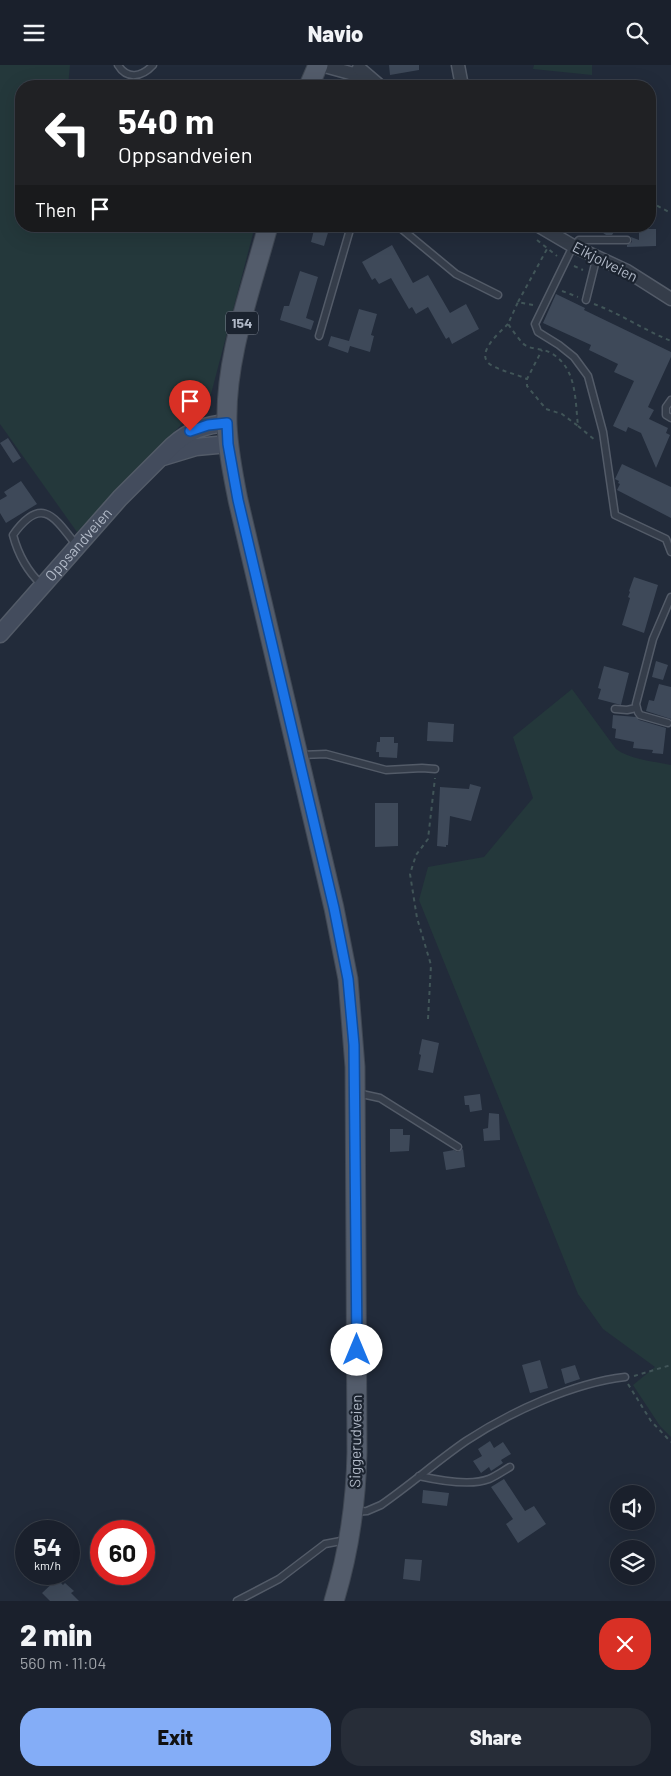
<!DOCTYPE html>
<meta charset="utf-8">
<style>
:root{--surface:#1a202c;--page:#272d38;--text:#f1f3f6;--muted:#9fa3a9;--line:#383e48;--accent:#84adf7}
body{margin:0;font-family:Barlow,sans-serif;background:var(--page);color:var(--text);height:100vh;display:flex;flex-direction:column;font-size:19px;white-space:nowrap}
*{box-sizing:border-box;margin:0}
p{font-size:16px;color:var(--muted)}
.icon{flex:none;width:28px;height:28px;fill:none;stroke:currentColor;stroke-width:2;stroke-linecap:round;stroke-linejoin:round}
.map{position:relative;height:1536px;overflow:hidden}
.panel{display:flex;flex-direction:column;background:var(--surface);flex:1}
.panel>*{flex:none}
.guide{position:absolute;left:15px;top:15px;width:641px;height:152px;border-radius:20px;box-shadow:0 5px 20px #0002,0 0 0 1px var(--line);background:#202124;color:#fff;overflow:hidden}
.fabs{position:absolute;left:610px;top:1420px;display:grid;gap:10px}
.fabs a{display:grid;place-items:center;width:45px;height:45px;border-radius:50%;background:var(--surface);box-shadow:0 5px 20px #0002,0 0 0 1px var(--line);font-size:25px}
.speed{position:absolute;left:15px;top:1455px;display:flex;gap:10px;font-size:25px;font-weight:700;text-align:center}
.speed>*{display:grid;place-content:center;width:65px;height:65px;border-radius:50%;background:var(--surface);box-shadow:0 5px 20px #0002,0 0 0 1px var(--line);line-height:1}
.speed small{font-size:12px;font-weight:400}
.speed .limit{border:8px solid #d22;background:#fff;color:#111}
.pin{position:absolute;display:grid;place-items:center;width:42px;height:42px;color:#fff;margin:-51px -21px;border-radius:50% 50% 50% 0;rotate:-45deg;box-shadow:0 0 5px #0007}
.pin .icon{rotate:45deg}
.me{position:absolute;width:55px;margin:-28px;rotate:0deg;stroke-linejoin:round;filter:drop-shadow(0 0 4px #0008)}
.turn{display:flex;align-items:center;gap:18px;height:105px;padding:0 20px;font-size:22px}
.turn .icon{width:65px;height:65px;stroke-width:2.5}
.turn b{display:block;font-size:35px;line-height:42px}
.then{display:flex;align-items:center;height:48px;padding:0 20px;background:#0003;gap:10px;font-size:19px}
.round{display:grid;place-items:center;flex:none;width:52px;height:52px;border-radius:20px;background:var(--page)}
.headline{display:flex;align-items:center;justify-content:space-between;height:85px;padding:0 20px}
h1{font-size:30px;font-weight:800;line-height:38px}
.button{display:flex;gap:10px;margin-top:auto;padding:10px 20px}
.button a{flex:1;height:58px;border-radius:20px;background:var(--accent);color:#111;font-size:20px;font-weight:800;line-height:58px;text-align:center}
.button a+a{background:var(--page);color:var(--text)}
header{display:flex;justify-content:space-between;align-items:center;height:65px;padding:0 20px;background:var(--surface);font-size:22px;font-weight:800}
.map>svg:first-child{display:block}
</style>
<header><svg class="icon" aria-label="menu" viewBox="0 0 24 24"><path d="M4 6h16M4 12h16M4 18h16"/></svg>Navio<svg class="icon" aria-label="search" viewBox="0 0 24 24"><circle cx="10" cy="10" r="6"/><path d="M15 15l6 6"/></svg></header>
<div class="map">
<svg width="671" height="1536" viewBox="0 0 671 1536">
<rect width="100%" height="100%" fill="#222b3a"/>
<g fill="#24383b">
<path d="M 0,0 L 70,0 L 68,21 L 21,21 L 21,161 L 255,161 L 211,329 L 77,467 L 0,359 Z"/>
<path d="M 534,0 L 592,0 L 592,10 L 533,4 Z"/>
<path d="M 572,624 L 616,684 C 631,695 653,696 671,700 L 671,1372 L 660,1361 L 633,1320 L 655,1302 L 603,1264 L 578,1229 L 419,835 L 428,802 L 484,792 L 533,733 L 513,672 Z"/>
</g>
<g fill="#3e4959">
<path d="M 389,0 L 419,0 L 419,5 L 390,10 Z"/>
<path d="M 315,161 L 330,161 L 324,181 L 311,177 Z"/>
<path d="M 593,161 L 618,161 L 612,170 L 606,170 Z"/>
<path d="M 639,164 L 656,164 L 656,181 L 627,182 L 627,180 L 632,177 L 631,172 L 639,175 Z"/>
<path d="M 392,180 L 413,218 L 428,210 L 450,248 L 466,239 L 479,264 L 452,279 L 449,272 L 446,274 L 428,242 L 416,249 L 412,242 L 409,244 L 391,213 L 379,219 L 375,213 L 372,215 L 362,197 Z"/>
<path d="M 300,206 L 318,212 L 306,253 L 314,256 L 311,265 L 280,255 L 284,241 L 289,241 Z"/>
<path d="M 556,229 L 585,243 L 584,245 L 671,287 L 671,292 L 648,342 L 654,345 L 649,354 L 668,363 L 666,368 L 670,370 L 656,403 L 641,368 L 628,362 L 626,367 L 613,361 L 634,316 L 614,307 L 618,299 L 589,285 L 591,280 L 543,258 Z"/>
<path d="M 359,244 L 377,249 L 371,270 L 374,271 L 370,287 L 350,281 L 348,288 L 328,281 L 331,271 L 349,276 Z"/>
<path d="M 8,373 L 21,393 L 13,398 L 0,378 Z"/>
<path d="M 622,399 L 671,422 L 671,453 L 617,425 L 620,419 L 618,418 L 619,416 L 615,414 Z"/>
<path d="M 21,416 L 37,439 L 6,458 L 0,448 L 0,435 L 7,431 L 4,427 Z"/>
<path d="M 634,512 L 658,520 L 644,568 L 622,560 L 630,533 L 628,532 L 630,527 L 629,526 Z"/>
<path d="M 656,596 L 668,600 L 663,615 L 652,612 Z"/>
<path d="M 604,601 L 629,608 L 621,640 L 598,634 L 601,624 L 598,623 Z"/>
<path d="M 659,619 L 671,622 L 671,654 L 646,646 L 649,635 L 654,636 Z"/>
<path d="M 613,650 L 636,652 L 639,655 L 666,663 L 663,689 L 652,688 L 653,685 L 633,683 L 634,677 L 615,673 L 616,664 L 612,663 Z"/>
<path d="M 428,657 L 454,659 L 453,677 L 427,676 Z"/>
<path d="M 380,672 L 394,672 L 394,678 L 398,678 L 397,693 L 379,692 L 379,687 L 376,687 L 377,677 L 380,677 Z"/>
<path d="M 470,719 L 481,722 L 471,756 L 450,751 L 448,780 L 446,780 L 446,782 L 437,781 L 440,722 L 469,724 Z"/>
<path d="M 375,738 L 398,738 L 398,781 L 375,782 Z"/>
<path d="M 422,974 L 439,978 L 433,1008 L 418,1005 L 421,990 L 419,989 Z"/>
<path d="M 480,1029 L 482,1045 L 470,1047 L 469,1040 L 465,1040 L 464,1031 Z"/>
<path d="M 489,1048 L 499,1049 L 500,1075 L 484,1076 L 483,1064 L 488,1063 Z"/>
<path d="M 390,1064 L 403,1064 L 403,1070 L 410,1070 L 409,1086 L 390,1087 Z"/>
<path d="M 463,1084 L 465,1102 L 446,1105 L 443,1087 L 454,1085 L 458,1087 Z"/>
<path d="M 540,1295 L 548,1323 L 530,1328 L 522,1300 Z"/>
<path d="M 575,1300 L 580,1314 L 565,1319 L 561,1304 Z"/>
<path d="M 490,1376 L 494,1383 L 503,1377 L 511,1389 L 501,1395 L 503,1398 L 491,1406 L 489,1402 L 481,1408 L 473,1396 L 482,1391 L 478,1384 Z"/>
<path d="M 504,1414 L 525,1446 L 534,1441 L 546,1459 L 518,1478 L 506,1459 L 513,1454 L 491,1422 Z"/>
<path d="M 423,1425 L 449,1428 L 447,1441 L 422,1438 Z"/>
<path d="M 405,1494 L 422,1495 L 420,1516 L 403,1514 Z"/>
<path d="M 57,1514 L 63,1520 L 65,1518 L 74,1526 L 71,1528 L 79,1536 L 50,1536 L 42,1528 Z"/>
</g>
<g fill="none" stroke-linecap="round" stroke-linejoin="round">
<g stroke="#535b68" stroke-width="9">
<g id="service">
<path d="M 118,0 C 127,15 142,12 153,0"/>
<path d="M 398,161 L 456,209 L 498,230"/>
<path d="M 627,175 L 579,175 L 573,181 L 535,259 L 538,267 L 559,280 L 574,292 L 588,311 L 603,367 L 615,450 L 666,474 L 671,487"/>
<path d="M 586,235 L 597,191"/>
<path d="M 319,271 L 351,161"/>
<path d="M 671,335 L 666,342 L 666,350 L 671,353"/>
<path d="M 42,520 C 27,506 18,489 13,470 C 42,429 55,453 77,481"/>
<path d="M 615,644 L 627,645 L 636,643"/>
<path d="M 668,658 L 640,650 L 638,647 L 636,639 L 653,574 L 671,532"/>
<path d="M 301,690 L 326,689 L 386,705 L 422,703 L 435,704"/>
<path d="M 357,1028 L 380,1033 L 458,1082"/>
<path d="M 419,1411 C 437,1415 471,1421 489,1414 C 496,1411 503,1406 510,1402"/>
<path d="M 355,1447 L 367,1446 L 381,1440 C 410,1420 437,1396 466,1376 C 510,1347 573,1318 625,1312"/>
<path d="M 237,1536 L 279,1514 L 325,1479 L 346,1475"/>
</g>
</g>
<g stroke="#535b68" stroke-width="15">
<g id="minor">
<path d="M 321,0 L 350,8 L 365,9"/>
<path d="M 458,0 L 462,21"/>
<path d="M 359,3 L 380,21"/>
<path d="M 539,161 L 573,181 L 627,206 L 671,234"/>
</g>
</g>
<g stroke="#535b68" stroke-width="19">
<g id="secondary">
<path d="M 163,392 L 196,382 L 228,379"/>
<path id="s1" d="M 0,569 L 120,433 L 173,380 C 190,365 205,360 227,358"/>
</g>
</g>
<g stroke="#3f4753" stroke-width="21">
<g id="primary">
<path d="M 309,21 L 318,0"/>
<path d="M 268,161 C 251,225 225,292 227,359 C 228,385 233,410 238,435 L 334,843 L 348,914 L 355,1002 L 357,1387 C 356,1438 349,1487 334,1536"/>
</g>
</g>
<g stroke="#415558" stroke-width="2" stroke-dasharray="4 4" stroke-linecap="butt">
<path d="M 650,137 L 671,148"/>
<path d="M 520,161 L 528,167"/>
<path d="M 537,175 L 557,191"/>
<path d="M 574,201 L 583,205"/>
<path d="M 562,226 L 578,232"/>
<path d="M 518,237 L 547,184"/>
<path d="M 594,239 C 621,249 644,265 671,276"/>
<path d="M 533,240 L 518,237 L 508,259 C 511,263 522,279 525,280 C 532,285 543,283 551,288 C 577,303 575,334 578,361 L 562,349 L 546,344 L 527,321 L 527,314 L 542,285"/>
<path d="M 508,259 C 499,268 472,291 493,301 C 504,307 516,309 527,314"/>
<path d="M 578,361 L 595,375"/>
<path d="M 428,954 L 431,900 L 417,853 L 410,809 L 416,790 L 428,774 L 435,713"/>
<path d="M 634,1311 L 671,1300"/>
<path d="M 628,1319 L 651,1356 L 671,1377"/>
</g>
<use href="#service" stroke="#353d4a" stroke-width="6"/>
<use href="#minor" stroke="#353d4a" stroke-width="12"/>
<use href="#secondary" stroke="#434c5d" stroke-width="16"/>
<use href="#primary" stroke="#535c6b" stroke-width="19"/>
</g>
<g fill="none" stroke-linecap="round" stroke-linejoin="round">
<g stroke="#114b97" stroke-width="12">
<path id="route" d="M 190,366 L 208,360 L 227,358 L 228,379 L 238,435 L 334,843 L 348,914 L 354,980 L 357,1285"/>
</g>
<use href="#route" stroke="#1a73e8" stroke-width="9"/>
</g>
<g text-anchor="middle" stroke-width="4.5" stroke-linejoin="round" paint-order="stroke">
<rect fill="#1b232f" stroke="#838b99" stroke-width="1" x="226" y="246.5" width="32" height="23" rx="4"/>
<g font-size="14" font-weight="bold" fill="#b0b8c6">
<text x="242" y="263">154</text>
</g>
<g font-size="15" fill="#b0b8c6" stroke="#1b232f">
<text transform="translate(605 197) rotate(27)" y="5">Eikjolveien</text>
<text dy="5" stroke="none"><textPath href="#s1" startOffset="119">Oppsandveien</textPath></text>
<text transform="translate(356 1376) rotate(-89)" y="5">Siggerudveien</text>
</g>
</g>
</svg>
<div class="fabs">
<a><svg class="icon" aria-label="sound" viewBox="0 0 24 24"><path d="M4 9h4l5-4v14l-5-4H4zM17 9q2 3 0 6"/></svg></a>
<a><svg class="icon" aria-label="layers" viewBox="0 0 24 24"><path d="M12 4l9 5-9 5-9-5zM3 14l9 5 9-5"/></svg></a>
</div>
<div class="speed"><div>54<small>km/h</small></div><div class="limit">60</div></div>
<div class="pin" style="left:190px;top:366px;background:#d93025"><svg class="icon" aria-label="arrive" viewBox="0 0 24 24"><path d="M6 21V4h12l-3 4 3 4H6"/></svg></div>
<svg class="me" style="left:357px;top:1285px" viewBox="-20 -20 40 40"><circle r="19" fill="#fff"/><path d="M0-13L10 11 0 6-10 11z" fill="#1a73e8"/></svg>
<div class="guide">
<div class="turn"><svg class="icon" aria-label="left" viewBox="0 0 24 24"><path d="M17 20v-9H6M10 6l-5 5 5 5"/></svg><div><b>540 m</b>Oppsandveien</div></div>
<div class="then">Then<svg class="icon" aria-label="arrive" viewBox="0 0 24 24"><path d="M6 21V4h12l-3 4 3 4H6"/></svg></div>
</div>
</div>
<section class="panel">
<div class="headline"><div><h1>2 min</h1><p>560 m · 11:04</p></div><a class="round" style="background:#d93025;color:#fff"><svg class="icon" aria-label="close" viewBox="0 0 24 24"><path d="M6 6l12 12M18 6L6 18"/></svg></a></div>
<div class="button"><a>Exit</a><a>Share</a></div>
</section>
